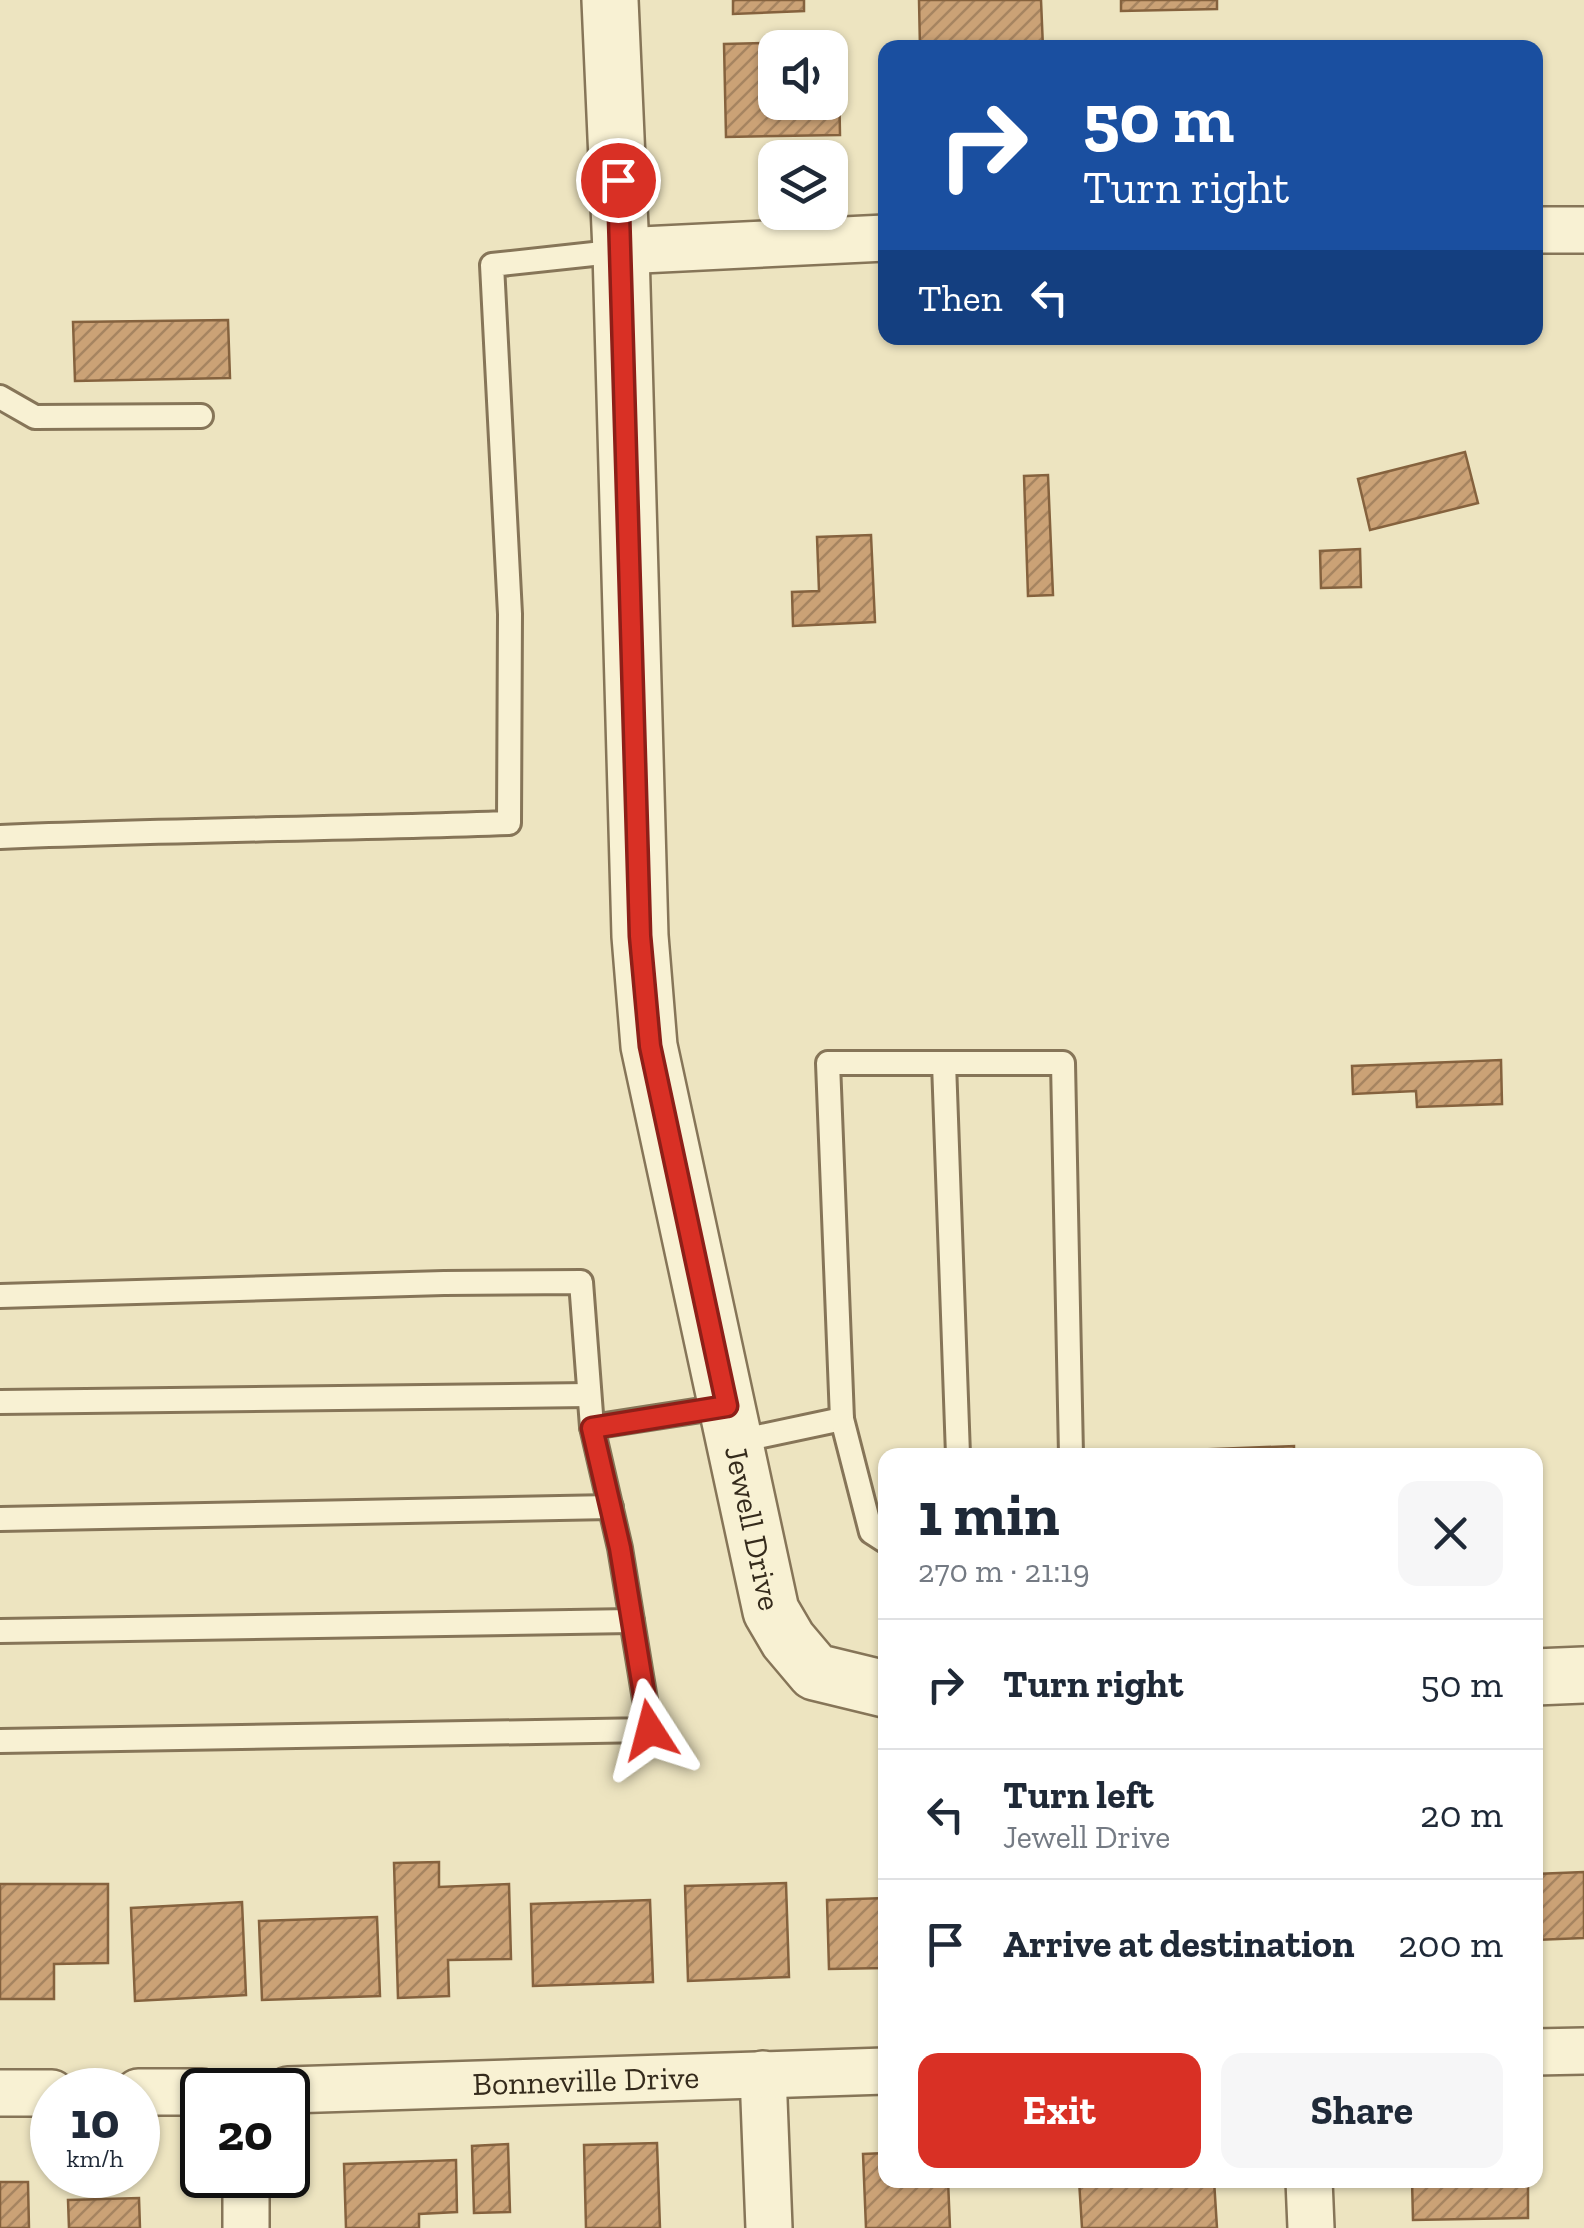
<!DOCTYPE html>
<meta charset="utf-8">
<style>
:root{--surface:#fff;--page:#f6f6f7;--text:#1f2937;--muted:#747a83;--line:#e0e1e3;--accent:#d93025}
body{margin:0;font-family:"Zilla Slab",serif;background:var(--page);color:var(--text);height:100vh;display:flex;flex-direction:column;font-size:38px;white-space:nowrap}
*{box-sizing:border-box;margin:0}
p{font-size:32px;color:var(--muted)}
.icon{flex:none;width:55px;height:55px;fill:none;stroke:currentColor;stroke-width:2;stroke-linecap:round;stroke-linejoin:round}
.map{position:relative;flex:1;overflow:hidden}
.details{position:absolute;left:878px;top:1448px;width:665px;height:740px;display:flex;flex-direction:column;background:var(--surface);border-radius:20px;box-shadow:0 2px 8px #0004}
.details>*{flex:none}
.banner{position:absolute;left:878px;top:40px;width:665px;height:305px;border-radius:20px;box-shadow:0 2px 8px #0004;background:#1a4fa0;color:#fff;overflow:hidden}
.controls{position:absolute;left:758px;top:30px;display:grid;gap:20px}
.controls a{display:grid;place-items:center;width:90px;height:90px;border-radius:20px;background:var(--surface);box-shadow:0 2px 8px #0004;font-size:50px}
.speed{position:absolute;left:30px;top:2068px;display:flex;gap:20px;font-size:50px;font-weight:700;text-align:center}
.speed>*{display:grid;place-content:center;width:130px;height:130px;border-radius:50%;background:var(--surface);box-shadow:0 2px 8px #0004;line-height:1}
.speed small{font-size:25px;font-weight:400}
.speed .limit{border:5px solid #111;border-radius:15px;background:#fff;color:#111}
.pin{position:absolute;display:grid;place-items:center;width:85px;height:85px;color:#fff;margin:-42px;border:5px solid #fff;border-radius:50%;box-shadow:0 2px 10px #0007}
.me{position:absolute;width:110px;margin:-55px;rotate:351deg;stroke-linejoin:round;filter:drop-shadow(0 0 8px #0008)}
.turn{display:flex;align-items:center;gap:35px;height:210px;padding:0 40px;font-size:45px}
.turn .icon{width:130px;height:130px;stroke-width:2.5}
.turn b{display:block;font-size:70px;line-height:85px}
.then{display:flex;align-items:center;height:95px;padding:0 40px;background:#0003;gap:20px;font-size:38px}
.round{display:grid;place-items:center;flex:none;width:105px;height:105px;border-radius:20px;background:var(--page)}
.overview{display:flex;align-items:center;justify-content:space-between;height:170px;padding:0 40px}
h1{font-size:60px;font-weight:700;line-height:75px}
.button{display:flex;gap:20px;margin-top:auto;padding:20px 40px}
.button a{flex:1;height:115px;border-radius:20px;background:var(--accent);color:#fff;font-size:40px;font-weight:700;line-height:115px;text-align:center}
.button a+a{background:var(--page);color:var(--text)}
ul{padding:0;list-style:none}
li{display:flex;align-items:center;gap:30px;height:130px;padding:0 40px;border-top:2px solid var(--line)}
li div{flex:1}
li b{display:block;font-size:38px}
li em{font-style:normal}
.map>svg:first-child{display:block}
</style>
<div class="map">
<svg width="1584" height="2228" viewBox="0 0 1584 2228">
<defs>
<pattern id="building-hatch" width="6" height="6" patternUnits="userSpaceOnUse" patternTransform="scale(2.5)"><rect width="6" height="6" fill="#cba276"/><path d="M-1 1l2-2M0 6l6-6M5 7l2-2" fill="none" stroke="#a68460"/></pattern>
</defs>
<rect width="100%" height="100%" fill="#ede4c0"/>
<g fill="url(#building-hatch)" stroke="#85623e" stroke-width="2.5">
<path d="M 733,0 L 804,0 L 804,11 L 733,14 Z"/>
<path d="M 919,0 L 1041,0 L 1043,48 L 920,48 Z"/>
<path d="M 1121,0 L 1217,0 L 1217,9 L 1121,11 Z"/>
<path d="M 815,42 L 815,48 L 775,48 L 775,102 L 830,102 L 830,82 L 839,81 L 840,135 L 726,137 L 724,44 Z"/>
<path d="M 228,320 L 230,378 L 75,381 L 73,322 Z"/>
<path d="M 1465,452 L 1478,503 L 1370,530 L 1358,479 Z"/>
<path d="M 1048,475 L 1053,595 L 1028,596 L 1024,476 Z"/>
<path d="M 871,535 L 875,622 L 793,626 L 792,592 L 819,591 L 817,537 Z"/>
<path d="M 1360,549 L 1361,587 L 1321,588 L 1320,551 Z"/>
<path d="M 1501,1060 L 1502,1104 L 1417,1107 L 1416,1091 L 1353,1094 L 1352,1066 Z"/>
<path d="M 1294,1446 L 1294,1455 L 1164,1455 L 1164,1451 Z"/>
<path d="M 439,1862 L 439,1887 L 509,1884 L 511,1959 L 448,1960 L 449,1996 L 398,1998 L 394,1863 Z"/>
<path d="M 1584,1872 L 1584,1938 L 1535,1940 L 1535,1874 Z"/>
<path d="M 786,1883 L 789,1977 L 688,1981 L 685,1886 Z"/>
<path d="M 0,1884 L 108,1884 L 108,1963 L 54,1964 L 54,1999 L 0,1999 Z"/>
<path d="M 885,1898 L 885,1968 L 829,1969 L 827,1900 Z"/>
<path d="M 650,1900 L 653,1982 L 533,1986 L 531,1904 Z"/>
<path d="M 242,1902 L 246,1995 L 135,2001 L 131,1908 Z"/>
<path d="M 377,1917 L 380,1996 L 262,2000 L 259,1921 Z"/>
<path d="M 657,2143 L 660,2228 L 586,2228 L 584,2145 Z"/>
<path d="M 508,2144 L 510,2212 L 474,2213 L 472,2146 Z"/>
<path d="M 885,2153 L 885,2180 L 948,2180 L 950,2228 L 866,2228 L 863,2154 Z"/>
<path d="M 456,2160 L 457,2212 L 419,2214 L 419,2228 L 346,2228 L 344,2164 Z"/>
<path d="M 1079,2180 L 1214,2180 L 1217,2228 L 1082,2228 Z"/>
<path d="M 1412,2180 L 1528,2180 L 1528,2218 L 1413,2220 Z"/>
<path d="M 0,2182 L 28,2182 L 29,2228 L 0,2228 Z"/>
<path d="M 139,2198 L 140,2228 L 69,2228 L 68,2200 Z"/>
</g>
<g fill="none" stroke-linecap="round" stroke-linejoin="round">
<g stroke="#867558" stroke-width="28">
<g id="service">
<path d="M 0,397 L 35,417 L 201,416"/>
<path d="M 0,837 C 170,830 339,829 509,823 L 510,614 L 492,265 L 621,251"/>
<path d="M 944,1063 L 958,1455"/>
<path d="M 0,1296 L 444,1283 L 581,1282 L 592,1427"/>
<path d="M 0,1402 L 589,1395"/>
<path d="M 734,1442 L 842,1419"/>
<path d="M 0,1519 L 611,1507"/>
<path d="M 885,1541 L 871,1532 L 842,1419 L 828,1063 L 1063,1063 L 1071,1455"/>
<path d="M 0,1631 L 632,1621"/>
<path d="M 0,1741 L 650,1730 L 620,1548 L 592,1427 L 727,1406"/>
</g>
</g>
<g stroke="#867558" stroke-width="50">
<g id="minor">
<path d="M 1535,230 L 1584,230"/>
<path d="M 621,251 L 885,238"/>
<path d="M 1535,2052 L 1584,2051"/>
<path d="M 763,2074 L 769,2228"/>
<path id="s1" d="M 288,2090 L 885,2071"/>
<path d="M 138,2092 L 202,2092"/>
<path d="M 0,2093 L 52,2093"/>
<path d="M 246,2175 L 246,2228"/>
<path d="M 1309,2180 L 1311,2228"/>
</g>
</g>
<g stroke="#867558" stroke-width="60">
<g id="tertiary">
<path id="s2" d="M 610,0 L 621,251 L 640,936 L 649,1046 L 771,1611 L 788,1640 L 815,1672 L 885,1689"/>
<path d="M 1535,1677 L 1584,1675"/>
</g>
</g>
<use href="#service" stroke="#f8f1d3" stroke-width="22"/>
<use href="#minor" stroke="#f8f1d3" stroke-width="45"/>
<use href="#tertiary" stroke="#f8f1d3" stroke-width="55"/>
</g>
<g fill="none" stroke-linecap="round" stroke-linejoin="round">
<g stroke="#8d1f18" stroke-width="25">
<path id="route" d="M 618,180 L 640,936 L 650,1046 L 727,1406 L 592,1428 L 620,1548 L 650,1730"/>
</g>
<use href="#route" stroke="#d93025" stroke-width="18"/>
</g>
<g text-anchor="middle" stroke-width="8" stroke-linejoin="round" paint-order="stroke">
<g font-size="32" fill="#352b1c" stroke="#f5eecf">
<text dy="11" stroke="none"><textPath href="#s2" startOffset="1540">Jewell Drive</textPath></text>
<text dy="11" stroke="none"><textPath href="#s1" startOffset="298">Bonneville Drive</textPath></text>
</g>
</g>
</svg>
<div class="controls">
<a><svg class="icon" aria-label="sound" viewBox="0 0 24 24"><path d="M4 9h4l5-4v14l-5-4H4zM17 9q2 3 0 6"/></svg></a>
<a><svg class="icon" aria-label="layers" viewBox="0 0 24 24"><path d="M12 4l9 5-9 5-9-5zM3 14l9 5 9-5"/></svg></a>
</div>
<div class="speed"><div>10<small>km/h</small></div><div class="limit">20</div></div>
<div class="pin" style="left:618px;top:180px;background:#d93025"><svg class="icon" aria-label="arrive" viewBox="0 0 24 24"><path d="M6 21V4h12l-3 4 3 4H6"/></svg></div>
<svg class="me" style="left:650px;top:1730px" viewBox="-20 -20 40 40"><path d="M0-17L14 15 0 8-14 15z" fill="#d93025" stroke="#fff" stroke-width="4"/></svg>
<div class="banner">
<div class="turn"><svg class="icon" aria-label="right" viewBox="0 0 24 24"><path d="M7 20v-9h11M14 6l5 5-5 5"/></svg><div><b>50 m</b>Turn right</div></div>
<div class="then">Then<svg class="icon" aria-label="left" viewBox="0 0 24 24"><path d="M17 20v-9H6M10 6l-5 5 5 5"/></svg></div>
</div>
<section class="details">
<div class="overview"><div><h1>1 min</h1><p>270 m · 21:19</p></div><a class="round"><svg class="icon" aria-label="close" viewBox="0 0 24 24"><path d="M6 6l12 12M18 6L6 18"/></svg></a></div>
<ul>
<li><svg class="icon" aria-label="right" viewBox="0 0 24 24"><path d="M7 20v-9h11M14 6l5 5-5 5"/></svg><div><b>Turn right</b></div><em>50 m</em></li>
<li><svg class="icon" aria-label="left" viewBox="0 0 24 24"><path d="M17 20v-9H6M10 6l-5 5 5 5"/></svg><div><b>Turn left</b><p>Jewell Drive</p></div><em>20 m</em></li>
<li><svg class="icon" aria-label="arrive" viewBox="0 0 24 24"><path d="M6 21V4h12l-3 4 3 4H6"/></svg><div><b>Arrive at destination</b></div><em>200 m</em></li>
</ul>
<div class="button"><a>Exit</a><a>Share</a></div>
</section>
</div>
